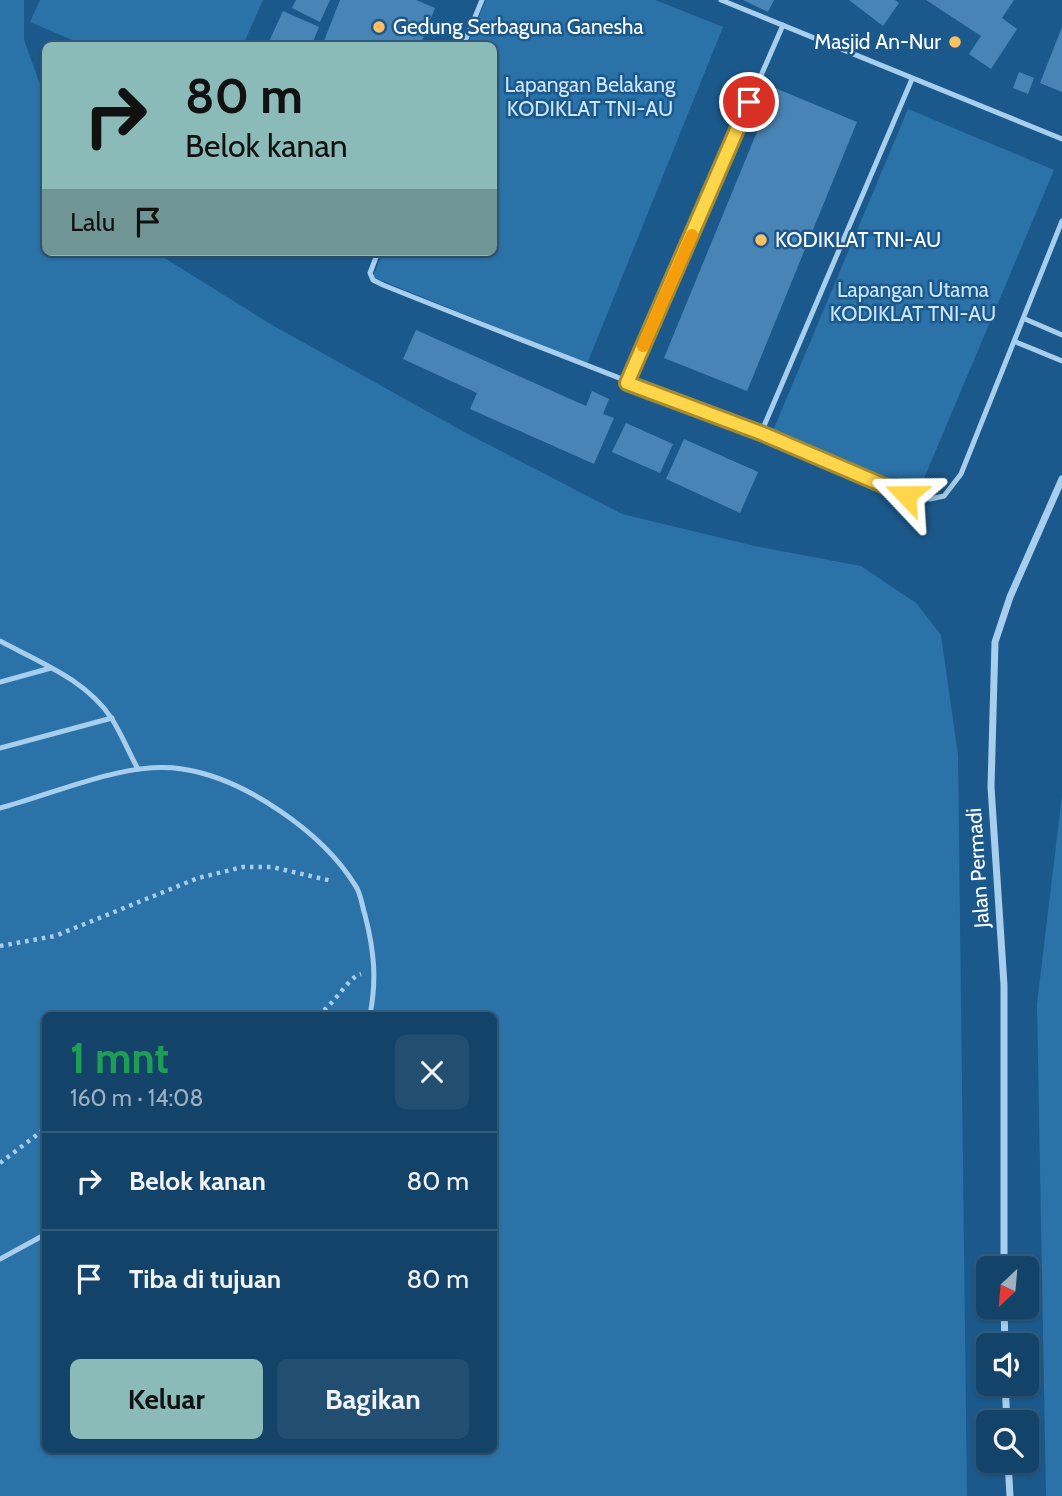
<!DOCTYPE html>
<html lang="id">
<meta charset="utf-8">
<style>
:root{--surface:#144369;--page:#214e71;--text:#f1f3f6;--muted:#9db0c0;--line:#335c7d;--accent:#8bbbb9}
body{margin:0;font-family:Cabin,sans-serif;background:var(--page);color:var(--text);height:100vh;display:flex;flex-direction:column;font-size:26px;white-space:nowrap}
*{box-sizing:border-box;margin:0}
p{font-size:23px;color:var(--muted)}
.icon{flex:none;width:38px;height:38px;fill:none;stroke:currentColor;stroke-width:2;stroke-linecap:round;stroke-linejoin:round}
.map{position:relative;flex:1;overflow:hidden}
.details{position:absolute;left:42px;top:1012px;width:455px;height:441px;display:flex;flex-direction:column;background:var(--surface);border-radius:10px;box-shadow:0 2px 5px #0004,0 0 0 2px var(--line)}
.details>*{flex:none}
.hud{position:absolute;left:42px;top:42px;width:455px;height:214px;border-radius:10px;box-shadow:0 2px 5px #0004,0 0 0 2px var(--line);background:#8bbbb9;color:#111;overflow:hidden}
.needle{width:46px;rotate:206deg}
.controls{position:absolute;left:976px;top:1256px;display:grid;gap:14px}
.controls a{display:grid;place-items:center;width:63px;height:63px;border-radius:10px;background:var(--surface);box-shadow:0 2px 5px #0004,0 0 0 2px var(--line);font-size:35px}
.pin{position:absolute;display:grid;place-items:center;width:60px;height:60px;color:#fff;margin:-30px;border:4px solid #fff;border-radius:50%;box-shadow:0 2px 7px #0007}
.me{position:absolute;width:77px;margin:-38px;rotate:293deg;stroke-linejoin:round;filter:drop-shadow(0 0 5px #0008)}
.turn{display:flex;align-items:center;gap:24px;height:147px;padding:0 28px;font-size:32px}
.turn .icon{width:91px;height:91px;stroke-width:2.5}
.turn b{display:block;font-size:49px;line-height:60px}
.then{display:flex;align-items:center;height:66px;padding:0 28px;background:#0003;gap:14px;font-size:26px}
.round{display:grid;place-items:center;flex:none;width:74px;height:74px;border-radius:10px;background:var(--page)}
.head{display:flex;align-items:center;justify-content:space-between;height:119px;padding:0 28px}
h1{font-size:42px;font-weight:700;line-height:52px;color:#1e9e55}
.cta{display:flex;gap:14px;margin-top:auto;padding:14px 28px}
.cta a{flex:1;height:80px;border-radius:10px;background:var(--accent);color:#111;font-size:28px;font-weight:700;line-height:80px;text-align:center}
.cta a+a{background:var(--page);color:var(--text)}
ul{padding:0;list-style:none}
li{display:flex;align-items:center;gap:21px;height:98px;padding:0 28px;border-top:2px solid var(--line)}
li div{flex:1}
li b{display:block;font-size:26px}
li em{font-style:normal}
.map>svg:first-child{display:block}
</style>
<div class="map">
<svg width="1062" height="1496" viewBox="0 0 1062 1496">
<rect width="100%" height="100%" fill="#1b598c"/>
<g fill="#2b72a8" fill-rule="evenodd">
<path d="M 0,0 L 24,0 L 24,40 L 45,98 L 46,252 L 155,252 L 272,325 L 466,433 L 622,514 L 759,547 L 861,566 L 916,603 L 941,635 L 958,755 L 967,1496 L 0,1496 ZM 46,1015 L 494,1015 L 494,1449 L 46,1449 Z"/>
<path d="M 40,0 L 263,0 L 243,45 L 84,45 L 30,22 Z"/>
<path d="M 486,0 L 655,0 L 723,27 L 587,364 L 373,277 L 383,252 L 494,252 L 494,46 L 467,45 Z"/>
<path d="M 908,109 L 1054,170 L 917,495 L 772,433 Z"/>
<path d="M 1062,795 L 1062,1496 L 1046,1496 L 1037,1004 Z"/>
</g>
<g fill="#4885b6">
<path d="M 296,0 L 330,0 L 320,22 L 292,8 Z"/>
<path d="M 340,0 L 416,0 L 435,8 L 420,46 L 322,46 Z"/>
<path d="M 743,0 L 774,0 L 768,12 Z"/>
<path d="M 849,0 L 895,0 L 899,3 L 883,26 Z"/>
<path d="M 926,0 L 1014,0 L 1002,18 L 1017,29 L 991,69 L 969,54 L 981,36 Z"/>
<path d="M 283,11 L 319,27 L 311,46 L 267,46 Z"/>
<path d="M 1062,27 L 1062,92 L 1040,83 Z"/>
<path d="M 1019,72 L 1034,78 L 1028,94 L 1013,88 Z"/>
<path d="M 775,88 L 857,122 L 747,391 L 664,358 Z"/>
<path d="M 416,330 L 586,406 L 592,391 L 609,399 L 603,414 L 614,418 L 594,464 L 470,409 L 477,393 L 403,359 Z"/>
<path d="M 626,423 L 673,444 L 660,473 L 612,452 Z"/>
<path d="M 684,439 L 758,472 L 740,513 L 666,479 Z"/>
</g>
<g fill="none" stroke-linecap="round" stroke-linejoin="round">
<g stroke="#a7ceed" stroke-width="4.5" stroke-dasharray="3.5 5" stroke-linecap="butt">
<path d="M 0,946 L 55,936 L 198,878 L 243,867 L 272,867 L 332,881"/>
<path d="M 317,1015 C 335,1005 347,978 361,974"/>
<path d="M 0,1163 L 46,1128"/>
</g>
<g stroke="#a7ceed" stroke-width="5">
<path d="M 721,0 L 1062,139"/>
<path d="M 463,46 L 482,0"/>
<path d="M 378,252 L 370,273 L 373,280 L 383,285 C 557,355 734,420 906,495 L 930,499 L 944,496 L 961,474 L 1062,221"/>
<path d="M 1025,319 L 1062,335"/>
<path d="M 1016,342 L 1062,361"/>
<path d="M 627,383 L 783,25"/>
<path d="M 761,433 L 912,79"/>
<path d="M 0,641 C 39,662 87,680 112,719 C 122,735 129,753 138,769"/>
<path d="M 0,682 L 51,668"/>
<path d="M 0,748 L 112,718"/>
<path d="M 0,808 C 55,794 126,760 182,769 C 244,778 322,832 355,885 C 361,893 362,906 365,915 C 374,950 377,979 370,1015"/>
<path d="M 0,1259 L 46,1234"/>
</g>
<g stroke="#a7ceed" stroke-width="7">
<path d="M 1004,1269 L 1004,985 L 991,787 L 995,642 L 1010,597 L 1062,479"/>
<path d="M 1004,1307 L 1005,1346"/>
<path d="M 1005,1384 L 1007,1423"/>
<path d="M 1008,1461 L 1010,1496"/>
</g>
</g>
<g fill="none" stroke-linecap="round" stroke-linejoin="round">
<g stroke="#a68a30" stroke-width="18">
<path id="route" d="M 749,102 L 627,383 L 761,433 L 906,495"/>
</g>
<use href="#route" stroke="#ffd54a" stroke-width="12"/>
<path stroke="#f59e0b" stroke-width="12" d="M 643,346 L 692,235"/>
</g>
<g fill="#fec063" stroke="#1b598c" stroke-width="2.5">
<circle cx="379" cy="27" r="7"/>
<circle cx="955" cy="42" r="7"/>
<circle cx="761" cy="240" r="7"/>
</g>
<g text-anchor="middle" stroke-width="5" stroke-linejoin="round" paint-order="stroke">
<g font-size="21" fill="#fff" stroke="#1b598c" text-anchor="start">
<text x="393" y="34">Gedung Serbaguna Ganesha</text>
<text x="941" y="49" text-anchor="end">Masjid An-Nur</text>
<text x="775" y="247">KODIKLAT TNI-AU</text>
</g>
<g font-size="21" fill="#cce6f9" stroke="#1b598c">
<text x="590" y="92">Lapangan Belakang<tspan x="590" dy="24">KODIKLAT TNI-AU</tspan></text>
<text x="913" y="297">Lapangan Utama<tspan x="913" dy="24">KODIKLAT TNI-AU</tspan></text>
</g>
<g font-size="21" fill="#fff" stroke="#1b598c">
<text transform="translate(978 868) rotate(-94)" y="7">Jalan Permadi</text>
</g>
</g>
</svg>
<div class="controls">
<a><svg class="needle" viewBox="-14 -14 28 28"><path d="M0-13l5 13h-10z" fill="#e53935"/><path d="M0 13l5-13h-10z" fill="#9db0c0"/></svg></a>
<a><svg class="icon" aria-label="sound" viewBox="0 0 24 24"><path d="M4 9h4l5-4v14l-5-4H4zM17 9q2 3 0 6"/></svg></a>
<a><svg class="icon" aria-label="search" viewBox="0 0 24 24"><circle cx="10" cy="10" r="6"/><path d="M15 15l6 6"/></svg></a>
</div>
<div class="pin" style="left:749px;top:102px;background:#d93025"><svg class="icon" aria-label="arrive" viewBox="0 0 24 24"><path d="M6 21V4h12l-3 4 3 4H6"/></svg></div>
<svg class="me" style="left:906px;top:495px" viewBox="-20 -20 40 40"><path d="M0-17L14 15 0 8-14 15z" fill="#ffd54a" stroke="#fff" stroke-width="4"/></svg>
<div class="hud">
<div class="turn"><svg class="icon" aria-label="right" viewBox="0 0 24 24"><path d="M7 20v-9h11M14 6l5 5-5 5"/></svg><div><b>80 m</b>Belok kanan</div></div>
<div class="then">Lalu<svg class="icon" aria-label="arrive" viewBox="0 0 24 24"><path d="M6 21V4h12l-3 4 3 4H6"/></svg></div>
</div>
<section class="details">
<div class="head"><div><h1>1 mnt</h1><p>160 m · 14:08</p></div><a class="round"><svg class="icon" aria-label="close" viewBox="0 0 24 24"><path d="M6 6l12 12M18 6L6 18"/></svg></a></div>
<ul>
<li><svg class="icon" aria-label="right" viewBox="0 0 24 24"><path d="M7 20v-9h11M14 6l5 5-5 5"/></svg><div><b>Belok kanan</b></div><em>80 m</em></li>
<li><svg class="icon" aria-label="arrive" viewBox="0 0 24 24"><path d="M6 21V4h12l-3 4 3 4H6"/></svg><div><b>Tiba di tujuan</b></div><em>80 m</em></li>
</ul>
<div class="cta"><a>Keluar</a><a>Bagikan</a></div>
</section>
</div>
